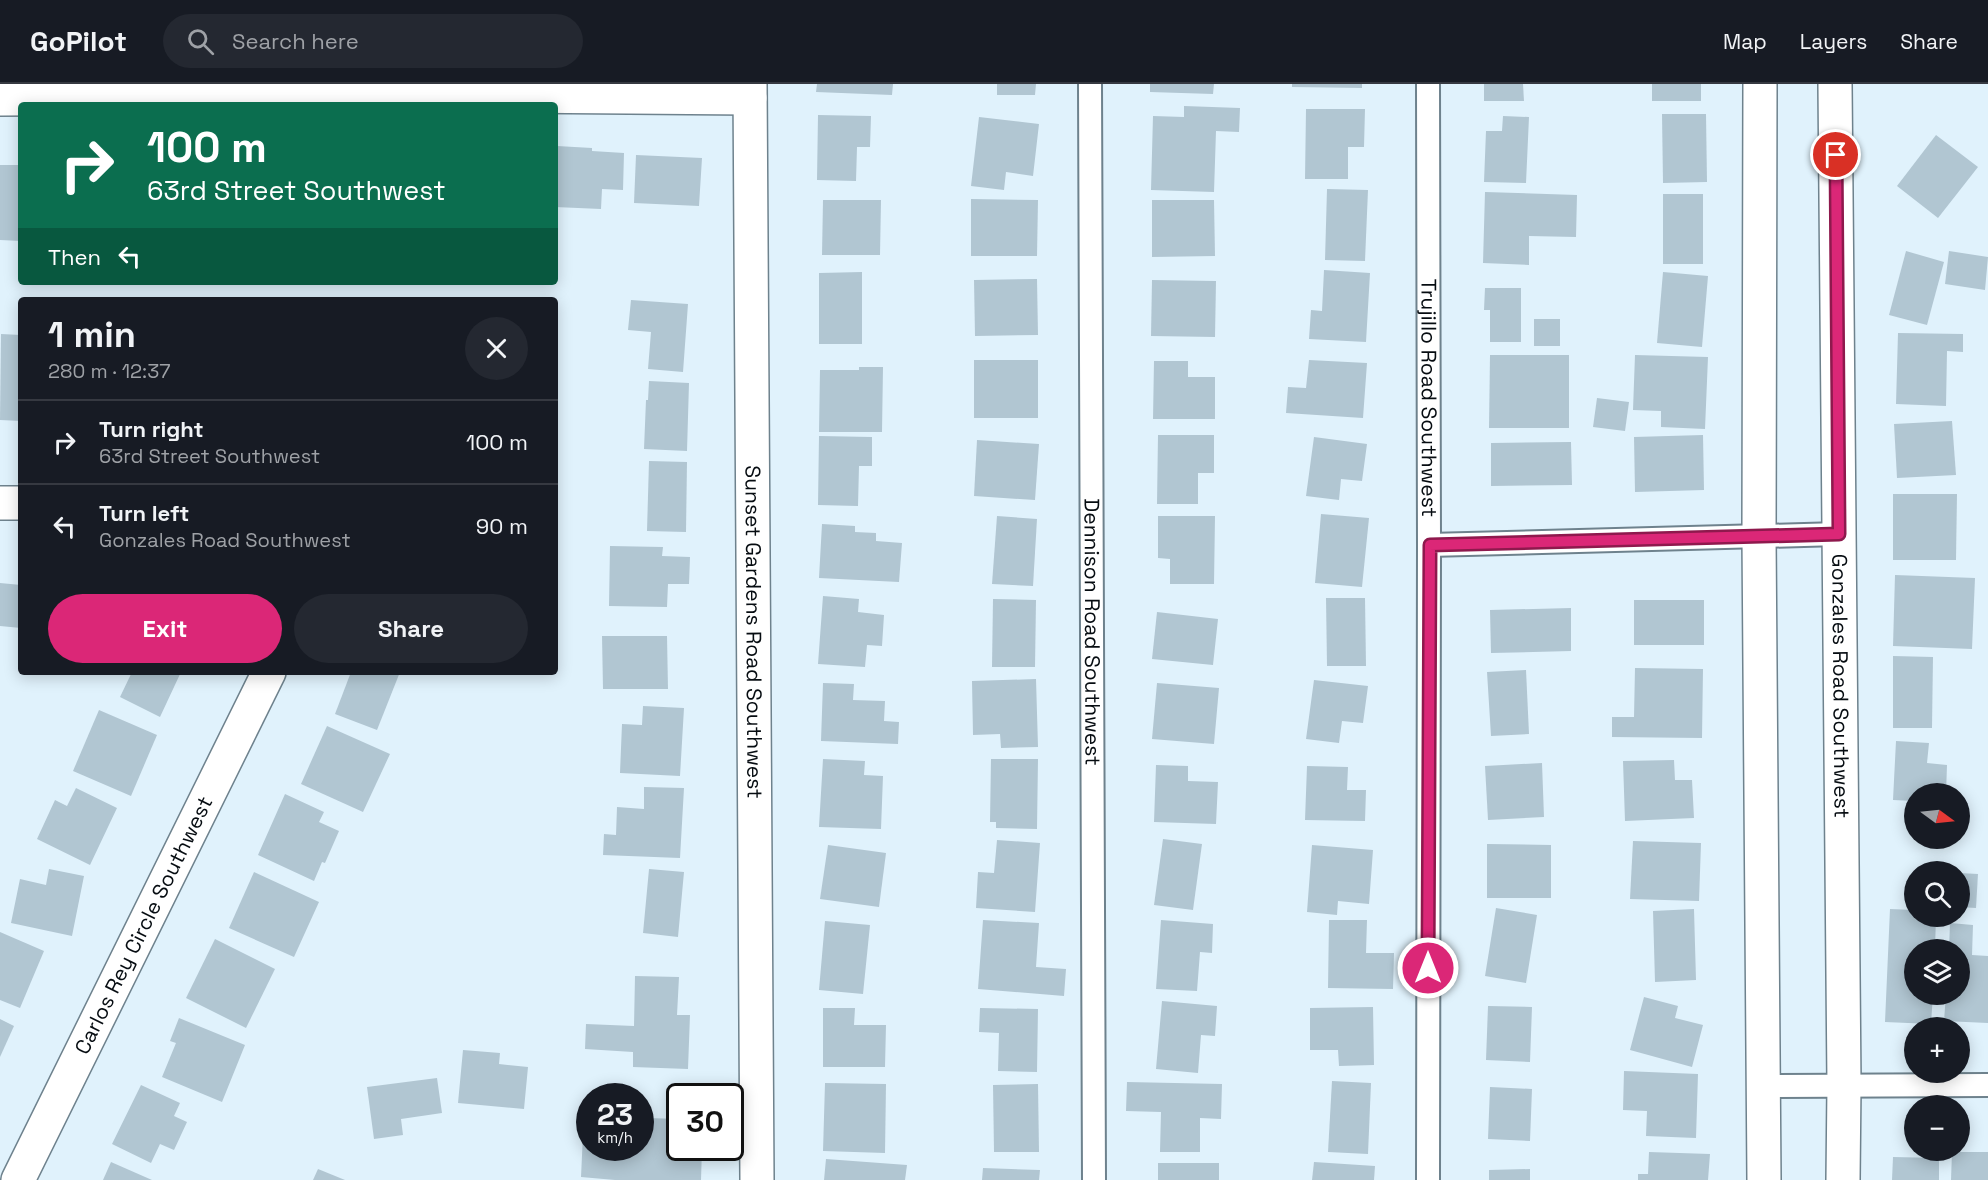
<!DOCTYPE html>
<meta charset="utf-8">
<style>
:root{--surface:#171b24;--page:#242831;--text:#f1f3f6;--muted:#9ea1a6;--line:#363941;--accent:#db2777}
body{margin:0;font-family:"Space Grotesk",sans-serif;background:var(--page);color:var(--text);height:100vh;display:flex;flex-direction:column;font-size:22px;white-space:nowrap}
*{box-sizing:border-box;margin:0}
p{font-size:20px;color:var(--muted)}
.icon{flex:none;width:33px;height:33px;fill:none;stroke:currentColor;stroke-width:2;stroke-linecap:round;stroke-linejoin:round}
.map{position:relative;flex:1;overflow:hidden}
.panel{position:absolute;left:18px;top:213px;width:540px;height:378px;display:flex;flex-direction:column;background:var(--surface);border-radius:6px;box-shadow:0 3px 15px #0003}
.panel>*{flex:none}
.hud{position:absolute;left:18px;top:18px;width:540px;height:183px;border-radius:6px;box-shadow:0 3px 15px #0003;background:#0b6e4f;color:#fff;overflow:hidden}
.needle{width:39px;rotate:105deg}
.controls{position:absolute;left:1904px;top:699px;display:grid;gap:12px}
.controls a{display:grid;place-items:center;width:66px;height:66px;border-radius:50%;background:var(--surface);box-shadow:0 3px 15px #0003;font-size:30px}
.speed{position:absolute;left:576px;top:999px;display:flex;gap:12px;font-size:30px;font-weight:700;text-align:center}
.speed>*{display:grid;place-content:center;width:78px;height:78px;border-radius:50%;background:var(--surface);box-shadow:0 3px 15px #0003;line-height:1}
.speed small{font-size:15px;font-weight:400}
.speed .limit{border:3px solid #111;border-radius:9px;background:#fff;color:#111}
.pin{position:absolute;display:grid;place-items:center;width:51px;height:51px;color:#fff;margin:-26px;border:3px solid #fff;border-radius:50%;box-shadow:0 2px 6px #0007}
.me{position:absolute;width:66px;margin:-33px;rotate:0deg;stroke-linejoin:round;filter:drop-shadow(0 0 4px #0008)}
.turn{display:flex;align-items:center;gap:21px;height:126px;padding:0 30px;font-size:27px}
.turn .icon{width:78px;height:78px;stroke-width:2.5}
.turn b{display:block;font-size:42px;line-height:51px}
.then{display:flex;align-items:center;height:57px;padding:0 30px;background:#0003;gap:12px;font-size:22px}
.round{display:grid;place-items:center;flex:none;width:63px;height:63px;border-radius:32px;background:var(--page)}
.overview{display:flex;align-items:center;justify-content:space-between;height:102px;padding:0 30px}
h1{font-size:36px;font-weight:700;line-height:45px}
.primary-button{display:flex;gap:12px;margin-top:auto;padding:12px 30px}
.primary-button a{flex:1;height:69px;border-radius:36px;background:var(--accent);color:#fff;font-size:24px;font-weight:700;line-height:69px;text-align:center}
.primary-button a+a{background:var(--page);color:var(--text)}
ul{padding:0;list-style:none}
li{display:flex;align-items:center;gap:18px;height:84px;padding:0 30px;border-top:2px solid var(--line)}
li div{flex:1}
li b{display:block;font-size:22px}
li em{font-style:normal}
header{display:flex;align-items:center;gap:36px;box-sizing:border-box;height:84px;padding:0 30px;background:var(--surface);border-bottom:2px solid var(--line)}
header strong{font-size:28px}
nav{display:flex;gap:33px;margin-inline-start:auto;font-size:21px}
.search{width:420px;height:54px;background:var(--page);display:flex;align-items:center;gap:15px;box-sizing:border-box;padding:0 21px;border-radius:33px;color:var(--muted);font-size:22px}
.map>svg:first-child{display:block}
</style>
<header>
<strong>GoPilot</strong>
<div class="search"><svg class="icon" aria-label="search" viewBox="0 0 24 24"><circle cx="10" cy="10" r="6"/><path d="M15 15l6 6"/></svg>Search here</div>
<nav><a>Map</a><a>Layers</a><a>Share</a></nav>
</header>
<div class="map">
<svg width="1988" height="1096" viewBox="0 0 1988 1096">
<rect width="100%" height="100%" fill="#e0f2fc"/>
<g fill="#b1c6d2">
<path d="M 817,0 L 893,0 L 892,11 L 816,8 Z"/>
<path d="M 997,0 L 1036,0 L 1035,11 L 997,11 Z"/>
<path d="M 1150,0 L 1214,0 L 1213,10 L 1150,8 Z"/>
<path d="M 1292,0 L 1362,0 L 1362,4 L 1292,3 Z"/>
<path d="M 1484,0 L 1523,0 L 1524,17 L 1484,17 Z"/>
<rect x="1652" y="0" width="49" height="17"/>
<path d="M 1184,22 L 1240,24 L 1239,48 L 1216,47 L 1214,108 L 1151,106 L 1153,32 L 1184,33 Z"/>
<path d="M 1306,25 L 1365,25 L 1364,63 L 1348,63 L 1348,95 L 1305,95 Z"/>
<path d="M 1662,30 L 1706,30 L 1707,98 L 1663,99 Z"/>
<path d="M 818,31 L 871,32 L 870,63 L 857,63 L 856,97 L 817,96 Z"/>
<path d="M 1503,32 L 1529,33 L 1526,99 L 1484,98 L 1486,47 L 1502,47 Z"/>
<path d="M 979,33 L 1039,40 L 1033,92 L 1006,88 L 1004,106 L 971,102 Z"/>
<path d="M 1936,51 L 1978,83 L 1938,134 L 1897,102 Z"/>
<path d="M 557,62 L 592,64 L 592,67 L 624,69 L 623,106 L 602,105 L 601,125 L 555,123 Z"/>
<path d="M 636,71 L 702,74 L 699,122 L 634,119 Z"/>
<path d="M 0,81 L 21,81 L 21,157 L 0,156 Z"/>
<path d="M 1327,105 L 1368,106 L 1365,177 L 1325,176 Z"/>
<path d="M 1485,108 L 1577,111 L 1576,153 L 1529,152 L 1529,181 L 1483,179 Z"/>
<rect x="1663" y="110" width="40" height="70"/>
<path d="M 971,115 L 1038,116 L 1037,172 L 971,172 Z"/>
<path d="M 823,116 L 881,116 L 880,171 L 822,171 Z"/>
<path d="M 1152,116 L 1214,116 L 1215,172 L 1152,173 Z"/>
<path d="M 1906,167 L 1944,178 L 1927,241 L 1889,231 Z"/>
<path d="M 1949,167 L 1988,173 L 1985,206 L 1945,200 Z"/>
<path d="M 1324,186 L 1370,189 L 1366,258 L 1309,255 L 1311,226 L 1322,227 Z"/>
<path d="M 862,188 L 862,260 L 819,260 L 819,189 Z"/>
<path d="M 1663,188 L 1708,192 L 1702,263 L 1657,259 Z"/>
<path d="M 1037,195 L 1038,251 L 975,252 L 974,196 Z"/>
<path d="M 1152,196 L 1216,197 L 1215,253 L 1151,252 Z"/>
<path d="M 1485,204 L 1521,204 L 1521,258 L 1490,258 L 1490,226 L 1484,226 Z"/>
<path d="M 631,216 L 688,220 L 683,288 L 648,285 L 651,248 L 628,246 Z"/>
<rect x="1534" y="235" width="26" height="27"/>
<path d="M 1898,249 L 1963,250 L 1963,268 L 1947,267 L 1946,322 L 1896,320 Z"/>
<path d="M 1,250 L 21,251 L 21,337 L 0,336 Z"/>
<path d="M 1490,271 L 1569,271 L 1569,344 L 1489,344 Z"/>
<path d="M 1635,271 L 1708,273 L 1705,345 L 1661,343 L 1661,327 L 1633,326 Z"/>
<rect x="974" y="276" width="64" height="58"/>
<path d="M 1309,276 L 1367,279 L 1363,334 L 1286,329 L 1288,303 L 1306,304 Z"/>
<path d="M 1154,277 L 1188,277 L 1188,293 L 1215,293 L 1215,335 L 1153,335 Z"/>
<path d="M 859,283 L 883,283 L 882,348 L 819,348 L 820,286 L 859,286 Z"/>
<path d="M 649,297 L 689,299 L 687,367 L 644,365 L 646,316 L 648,316 Z"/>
<path d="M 1597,314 L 1629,318 L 1625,347 L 1593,343 Z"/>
<path d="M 1952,337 L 1956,391 L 1897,394 L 1894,340 Z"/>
<path d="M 1158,351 L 1214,351 L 1214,389 L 1198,389 L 1198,420 L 1157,420 Z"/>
<path d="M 1703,351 L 1704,406 L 1635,408 L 1634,353 Z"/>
<path d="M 819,352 L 872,353 L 872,382 L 859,382 L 858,422 L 818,421 Z"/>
<path d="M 1314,353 L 1367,360 L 1362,397 L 1341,395 L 1339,416 L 1306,412 Z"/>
<path d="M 977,356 L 1039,360 L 1035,416 L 974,412 Z"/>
<path d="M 1571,358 L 1572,401 L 1491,402 L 1491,359 Z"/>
<path d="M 649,377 L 687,378 L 686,448 L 647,447 Z"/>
<path d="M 1893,410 L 1957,410 L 1956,476 L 1893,476 Z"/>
<path d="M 1321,430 L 1369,434 L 1362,503 L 1315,499 Z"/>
<path d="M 997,432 L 1037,435 L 1033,502 L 992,500 Z"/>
<path d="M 1158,432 L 1215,432 L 1214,500 L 1170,500 L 1170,475 L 1158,474 Z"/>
<path d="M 822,440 L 855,442 L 855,448 L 876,449 L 876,457 L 902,459 L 899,498 L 819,494 Z"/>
<path d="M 610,462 L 663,463 L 662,472 L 690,473 L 689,500 L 668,500 L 667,523 L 609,522 Z"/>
<path d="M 1895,491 L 1975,494 L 1972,565 L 1893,562 Z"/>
<path d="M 0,499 L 21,501 L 21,544 L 0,542 Z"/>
<path d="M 823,512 L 859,515 L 858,528 L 884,531 L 882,562 L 867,561 L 865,583 L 818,580 Z"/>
<path d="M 1326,514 L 1365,514 L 1366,582 L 1327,582 Z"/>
<path d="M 993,515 L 1036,516 L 1035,583 L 992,583 Z"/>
<rect x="1634" y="516" width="70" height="45"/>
<path d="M 1571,524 L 1571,567 L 1491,569 L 1490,526 Z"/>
<path d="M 1157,528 L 1218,535 L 1213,581 L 1152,575 Z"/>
<path d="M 602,552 L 667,552 L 668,605 L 603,605 Z"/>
<path d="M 1893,572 L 1933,573 L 1932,644 L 1893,644 Z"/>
<path d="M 1635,584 L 1703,585 L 1702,654 L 1612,653 L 1612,633 L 1634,633 Z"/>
<path d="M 1526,586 L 1529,650 L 1491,652 L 1487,588 Z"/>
<path d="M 132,588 L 181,588 L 160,633 L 120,613 Z"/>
<path d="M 351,588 L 400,588 L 377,646 L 335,630 Z"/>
<path d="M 1036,595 L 1038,663 L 1001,664 L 1000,650 L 973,651 L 972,597 Z"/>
<path d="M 1314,596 L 1368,602 L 1363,639 L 1342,637 L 1339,659 L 1306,655 Z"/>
<path d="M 823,599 L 854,600 L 853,616 L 885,617 L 884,637 L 899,638 L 898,660 L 821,657 Z"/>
<path d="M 1157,599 L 1219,604 L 1214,660 L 1152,655 Z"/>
<path d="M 643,622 L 684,624 L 680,692 L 620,689 L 622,640 L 642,641 Z"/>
<path d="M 99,626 L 157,651 L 131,712 L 73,687 Z"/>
<path d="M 327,642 L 390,670 L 363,728 L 301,700 Z"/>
<path d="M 1896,657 L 1929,659 L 1927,679 L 1947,681 L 1946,710 L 1914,710 L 1914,717 L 1893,716 Z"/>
<path d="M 823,675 L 865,677 L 864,691 L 883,692 L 881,745 L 819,743 Z"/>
<path d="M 991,675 L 1038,675 L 1037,745 L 996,744 L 996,738 L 990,738 Z"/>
<path d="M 1674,676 L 1675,696 L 1692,696 L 1694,734 L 1625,737 L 1623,677 Z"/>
<path d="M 1542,679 L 1544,733 L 1488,736 L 1485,682 Z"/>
<path d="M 1156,681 L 1188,682 L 1188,697 L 1218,698 L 1216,740 L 1154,738 Z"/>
<path d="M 1307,682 L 1348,683 L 1347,706 L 1366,706 L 1365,737 L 1305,736 Z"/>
<path d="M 644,703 L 684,704 L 680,774 L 603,771 L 604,750 L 616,751 L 617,723 L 644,725 Z"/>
<path d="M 76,704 L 117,724 L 90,781 L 37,755 L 55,716 L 67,722 Z"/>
<path d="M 285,710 L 324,728 L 319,738 L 339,747 L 325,779 L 322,778 L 314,797 L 258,771 Z"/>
<path d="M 1163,755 L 1202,760 L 1193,826 L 1154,821 Z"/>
<path d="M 997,756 L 1040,759 L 1035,828 L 976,824 L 978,788 L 994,789 Z"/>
<path d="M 1633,757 L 1701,759 L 1699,817 L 1630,815 Z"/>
<path d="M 1487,760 L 1551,761 L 1551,814 L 1487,814 Z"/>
<path d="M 828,761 L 886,769 L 879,823 L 820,815 Z"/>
<path d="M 1312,761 L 1373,766 L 1369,820 L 1338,817 L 1337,831 L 1307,828 Z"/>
<path d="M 49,785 L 84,792 L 72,852 L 11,839 L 20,795 L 46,801 Z"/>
<path d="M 649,785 L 684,788 L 678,853 L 643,849 Z"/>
<path d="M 254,788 L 319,818 L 294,873 L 229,844 Z"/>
<path d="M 1959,789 L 1978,790 L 1976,824 L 1959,823 Z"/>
<path d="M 1496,824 L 1537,831 L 1526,899 L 1485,892 Z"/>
<path d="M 1694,825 L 1696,896 L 1655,898 L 1653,827 Z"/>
<path d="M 1890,825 L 1914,826 L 1914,832 L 1936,832 L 1935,866 L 1914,866 L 1914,910 L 1933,910 L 1931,940 L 1885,938 Z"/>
<path d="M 983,836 L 1039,839 L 1036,883 L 1066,885 L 1064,912 L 978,905 Z"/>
<path d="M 1161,836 L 1213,840 L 1212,869 L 1200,868 L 1197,907 L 1156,905 Z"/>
<path d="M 1329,836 L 1367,836 L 1366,869 L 1394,869 L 1393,905 L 1328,904 Z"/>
<path d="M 825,837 L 870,841 L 863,910 L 819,906 Z"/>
<path d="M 1950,839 L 1973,841 L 1972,871 L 1988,872 L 1988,939 L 1944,937 L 1946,910 L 1959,910 L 1959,866 L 1949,866 Z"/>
<path d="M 0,848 L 44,867 L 20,924 L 0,916 Z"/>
<path d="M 215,855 L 275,885 L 246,944 L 186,914 Z"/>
<path d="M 635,892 L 679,893 L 677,931 L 690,931 L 688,985 L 633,983 L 633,968 L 585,965 L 586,940 L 634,942 Z"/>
<path d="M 1644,913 L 1678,922 L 1675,934 L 1703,941 L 1692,983 L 1630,966 Z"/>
<path d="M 1162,917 L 1217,922 L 1215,952 L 1201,951 L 1198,989 L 1156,985 Z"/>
<path d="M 1488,922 L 1532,923 L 1530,978 L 1486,976 Z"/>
<path d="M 1373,923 L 1374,981 L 1339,982 L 1338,966 L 1310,966 L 1310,924 Z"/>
<path d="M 823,924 L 855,924 L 854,941 L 886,941 L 885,983 L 823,983 Z"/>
<path d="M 980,924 L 1038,925 L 1037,988 L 998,987 L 999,949 L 979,948 Z"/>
<path d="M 179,934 L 245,961 L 222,1018 L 162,993 L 176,959 L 170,957 Z"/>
<path d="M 0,935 L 14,942 L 0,973 Z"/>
<path d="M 463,966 L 500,969 L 499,980 L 528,983 L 524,1025 L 458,1019 Z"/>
<path d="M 1624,987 L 1698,990 L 1696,1054 L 1646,1052 L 1647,1027 L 1623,1026 Z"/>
<path d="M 437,994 L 442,1029 L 401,1035 L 403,1051 L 374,1055 L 367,1003 Z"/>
<path d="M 1332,997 L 1371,999 L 1368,1070 L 1328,1068 Z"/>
<path d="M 1127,998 L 1222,1000 L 1221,1035 L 1200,1034 L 1200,1068 L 1160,1068 L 1161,1028 L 1126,1027 Z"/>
<path d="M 825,999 L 886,1000 L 885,1069 L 823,1067 Z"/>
<path d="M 1038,1000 L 1039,1068 L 994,1068 L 993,1001 Z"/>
<path d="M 141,1001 L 180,1019 L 174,1032 L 187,1038 L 174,1066 L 160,1060 L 151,1079 L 112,1060 Z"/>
<path d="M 1490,1003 L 1532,1005 L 1530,1057 L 1488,1055 Z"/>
<path d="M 647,1034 L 680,1035 L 680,1064 L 702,1064 L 701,1096 L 615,1096 L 581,1093 L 583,1050 L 590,1051 L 590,1064 L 640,1064 L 640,1053 L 646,1053 Z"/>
<path d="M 1649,1068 L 1710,1070 L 1708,1096 L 1638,1096 L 1638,1090 L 1648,1090 Z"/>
<path d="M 1952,1068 L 1988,1068 L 1988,1096 L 1951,1096 Z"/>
<path d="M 1893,1073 L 1939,1074 L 1939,1096 L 1892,1096 Z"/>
<path d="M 826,1075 L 907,1081 L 905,1096 L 824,1096 Z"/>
<path d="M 111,1078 L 152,1096 L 103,1096 Z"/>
<path d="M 1314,1078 L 1375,1082 L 1374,1096 L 1312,1096 Z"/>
<rect x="1158" y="1079" width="61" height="17"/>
<path d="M 983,1084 L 1040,1086 L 1039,1096 L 982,1096 Z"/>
<path d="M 318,1085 L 345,1096 L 313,1096 Z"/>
<path d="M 1530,1085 L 1530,1096 L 1489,1096 L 1489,1086 Z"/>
</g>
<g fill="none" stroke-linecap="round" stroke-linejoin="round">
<g stroke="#6e828d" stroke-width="26">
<g id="street">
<path id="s1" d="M 1090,0 L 1094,1096"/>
<path id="s2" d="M 1428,0 L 1429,461 L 1428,1096"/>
<path d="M 1429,461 L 1839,450"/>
<path d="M 1763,1002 L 1988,1001"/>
</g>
</g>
<g stroke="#6e828d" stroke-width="36">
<g id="secondary">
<path id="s3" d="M 750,0 L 757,1096"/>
<path d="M 1760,0 L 1759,453 L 1764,1096"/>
<path id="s4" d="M 1835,0 L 1844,1001 L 1843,1096"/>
<path d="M 0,15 L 506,12 L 750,14"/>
<path d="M 0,419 L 21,419"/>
<path id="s5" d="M 18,1096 L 269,588"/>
</g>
</g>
<use href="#street" stroke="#fff" stroke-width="22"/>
<use href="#secondary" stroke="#fff" stroke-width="33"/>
</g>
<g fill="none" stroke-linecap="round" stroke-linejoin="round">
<g stroke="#8e194d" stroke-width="15">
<path id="route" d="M 1428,884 L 1430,461 L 1839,450 L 1836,71"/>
</g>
<use href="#route" stroke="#db2777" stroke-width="10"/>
</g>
<g text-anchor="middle" stroke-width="5" stroke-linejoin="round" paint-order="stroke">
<g font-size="21" fill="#060c11" stroke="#e0f2fc">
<text dy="7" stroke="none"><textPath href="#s2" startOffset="314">Trujillo Road Southwest</textPath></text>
<text dy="7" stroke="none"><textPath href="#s3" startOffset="548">Sunset Gardens Road Southwest</textPath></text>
<text dy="7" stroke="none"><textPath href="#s1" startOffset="548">Dennison Road Southwest</textPath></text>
<text dy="7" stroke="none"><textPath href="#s4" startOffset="602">Gonzales Road Southwest</textPath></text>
<text dy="7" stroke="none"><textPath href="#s5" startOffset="284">Carlos Rey Circle Southwest</textPath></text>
</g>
</g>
</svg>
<div class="controls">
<a><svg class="needle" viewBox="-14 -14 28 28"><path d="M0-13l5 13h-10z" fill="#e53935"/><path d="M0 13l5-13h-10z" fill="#9ea1a6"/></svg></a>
<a><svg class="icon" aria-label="search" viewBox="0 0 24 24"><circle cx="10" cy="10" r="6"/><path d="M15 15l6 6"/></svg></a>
<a><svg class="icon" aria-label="layers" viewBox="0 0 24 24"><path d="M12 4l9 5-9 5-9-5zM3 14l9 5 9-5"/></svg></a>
<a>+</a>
<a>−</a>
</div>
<div class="speed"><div>23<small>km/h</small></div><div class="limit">30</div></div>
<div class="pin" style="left:1836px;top:71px;background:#d93025"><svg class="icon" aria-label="arrive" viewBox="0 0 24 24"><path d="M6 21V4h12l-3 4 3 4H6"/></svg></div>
<svg class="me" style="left:1428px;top:884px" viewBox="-20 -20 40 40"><circle r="17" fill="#db2777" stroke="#fff" stroke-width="3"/><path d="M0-11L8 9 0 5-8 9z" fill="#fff"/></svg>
<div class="hud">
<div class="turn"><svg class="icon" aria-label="right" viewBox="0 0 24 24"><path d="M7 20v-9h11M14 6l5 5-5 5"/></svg><div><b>100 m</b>63rd Street Southwest</div></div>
<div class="then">Then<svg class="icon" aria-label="left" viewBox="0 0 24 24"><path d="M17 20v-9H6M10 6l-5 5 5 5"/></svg></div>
</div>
<section class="panel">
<div class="overview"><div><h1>1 min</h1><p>280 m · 12:37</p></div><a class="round"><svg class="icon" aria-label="close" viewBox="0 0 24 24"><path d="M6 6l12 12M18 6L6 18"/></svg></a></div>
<ul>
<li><svg class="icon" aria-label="right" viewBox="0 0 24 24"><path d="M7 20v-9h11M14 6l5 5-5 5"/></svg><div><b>Turn right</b><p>63rd Street Southwest</p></div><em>100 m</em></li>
<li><svg class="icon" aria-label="left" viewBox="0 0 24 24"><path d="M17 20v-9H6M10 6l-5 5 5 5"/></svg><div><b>Turn left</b><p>Gonzales Road Southwest</p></div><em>90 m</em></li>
</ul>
<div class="primary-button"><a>Exit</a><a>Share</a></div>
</section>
</div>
